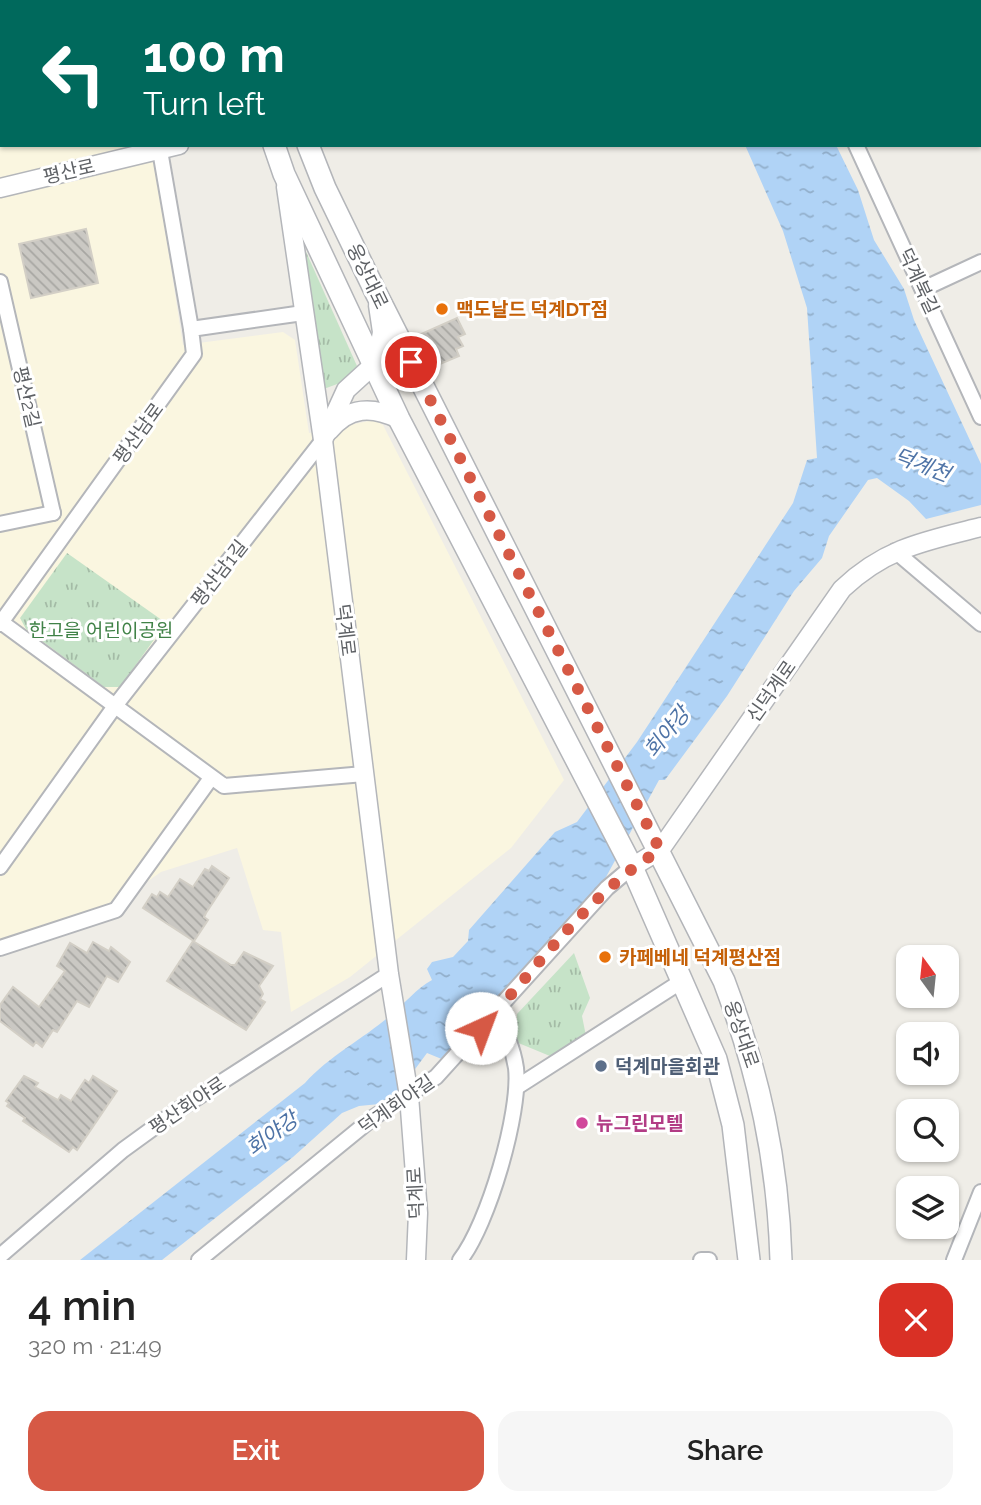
<!DOCTYPE html>
<meta charset="utf-8">
<style>
:root{--surface:#fff;--page:#f6f6f6;--text:#222;--muted:#767676;--accent:#d65945}
body{margin:0;font-family:Raleway,"Noto Sans KR",sans-serif;background:var(--page);color:var(--text);height:100vh;display:flex;flex-direction:column;font-size:26px;white-space:nowrap}
*{box-sizing:border-box;margin:0}
p{font-size:23px;color:var(--muted)}
.icon{flex:none;width:38px;height:38px;fill:none;stroke:currentColor;stroke-width:2;stroke-linecap:round;stroke-linejoin:round}
.map{position:relative;height:1260px;overflow:hidden}
.details{display:flex;flex-direction:column;background:var(--surface);flex:1}
.details>*{flex:none}
.guide{position:absolute;left:0px;top:0px;width:982px;height:147px;box-shadow:0 2px 5px #0004;background:#00695c;color:#fff;overflow:hidden}
.needle{width:46px;rotate:345deg}
.buttons{position:absolute;left:896px;top:945px;display:grid;gap:14px}
.buttons a{display:grid;place-items:center;width:63px;height:63px;border-radius:14px;background:var(--surface);box-shadow:0 2px 5px #0004;font-size:35px}
.pin{position:absolute;display:grid;place-items:center;width:60px;height:60px;color:#fff;margin:-30px;border:4px solid #fff;border-radius:50%;box-shadow:0 2px 7px #0007}
.me{position:absolute;width:77px;margin:-38px;rotate:43deg;stroke-linejoin:round;filter:drop-shadow(0 0 5px #0008)}
.turn{display:flex;align-items:center;gap:24px;height:147px;padding:0 28px;font-size:32px}
.turn .icon{width:91px;height:91px;stroke-width:2.5}
.turn b{display:block;font-size:49px;line-height:60px}
.round{display:grid;place-items:center;flex:none;width:74px;height:74px;border-radius:21px;background:var(--page)}
.head{display:flex;align-items:center;justify-content:space-between;height:119px;padding:0 28px}
h1{font-size:42px;font-weight:600;line-height:52px}
.button{display:flex;gap:14px;margin-top:auto;padding:14px 28px}
.button a{flex:1;height:80px;border-radius:21px;background:var(--accent);color:#fff;font-size:28px;font-weight:600;line-height:80px;text-align:center}
.button a+a{background:var(--page);color:var(--text)}
.map>svg:first-child{display:block}
</style>
<div class="map">
<svg width="981" height="1260" viewBox="0 0 981 1260">
<defs>
<pattern id="grass-tufts" width="24" height="20" patternUnits="userSpaceOnUse" patternTransform="scale(1.75)"><rect width="24" height="20" fill="#c6e3c8"/><path d="M3 7l-1-3M5 7V3M7 7l1-3M15 17l-1-3M17 17v-4M19 17l1-3" fill="none" stroke="#a4bba6"/></pattern>
<pattern id="water-ripples" width="26" height="14" patternUnits="userSpaceOnUse" patternTransform="scale(1.75)"><rect width="26" height="14" fill="#b0d3f6"/><path d="M2 4q2-2 4 0t4 0M15 11q2-2 4 0t4 0" fill="none" stroke="#92afcb"/></pattern>
<pattern id="building-back-hatch" width="6" height="6" patternUnits="userSpaceOnUse" patternTransform="scale(1.75)"><rect width="6" height="6" fill="#cac8c3"/><path d="M-1 5l2 2M0 0l6 6M5-1l2 2" fill="none" stroke="#a7a6a2"/></pattern>
</defs>
<rect width="100%" height="100%" fill="#efede7"/>
<path fill="#faf6e0" d="M 0,0 L 130,0 L 2,2 L 2,145 L 152,145 L 183,345 L 283,332 L 295,340 L 309,433 L 374,420 L 383,425 L 564,780 L 511,848 L 350,977 L 291,1012 L 281,932 L 263,930 L 237,848 L 161,872 L 112,906 L 0,944 Z"/>
<g fill="url(#grass-tufts)">
<path d="M 299,236 L 357,366 L 340,383 L 321,390 Z"/>
<path d="M 67,553 L 166,623 L 120,687 L 104,687 L 26,629 L 20,618 Z"/>
<path d="M 574,953 L 590,998 L 582,1016 L 588,1046 L 562,1061 L 516,1042 L 517,1014 Z"/>
</g>
<path fill="url(#water-ripples)" d="M 745,145 L 836,145 L 858,190 L 874,240 L 904,289 L 914,320 L 981,464 L 981,505 L 926,519 L 909,501 L 877,478 L 868,480 L 829,536 L 822,558 L 794,591 L 727,696 L 665,780 L 659,780 L 606,877 L 529,962 L 506,993 L 444,1060 L 427,1053 L 390,1103 L 359,1106 L 342,1113 L 293,1157 L 162,1260 L 80,1260 L 305,1083 C 329,1056 363,1039 391,1015 C 405,1003 416,989 432,980 L 427,969 L 432,962 L 453,957 L 468,941 L 469,930 L 555,832 L 577,822 L 637,742 L 793,503 L 807,460 L 817,458 L 807,308 L 783,231 Z"/>
<g fill="url(#building-back-hatch)" stroke="#d3cfc6" stroke-width="2">
<path d="M 86,229 L 98,283 L 31,298 L 19,244 Z"/>
<path d="M 457,318 L 465,334 L 458,337 L 463,346 L 456,349 L 459,356 L 433,367 L 419,335 Z"/>
<path d="M 212,866 L 229,878 L 206,913 L 204,917 L 208,920 L 194,941 L 143,908 L 152,894 L 157,897 L 160,892 L 168,897 L 180,879 L 193,887 L 205,869 L 209,871 Z"/>
<path d="M 193,941 L 231,965 L 235,965 L 244,952 L 273,966 L 259,986 L 263,994 L 260,999 L 265,1002 L 246,1030 L 167,981 Z"/>
<path d="M 93,942 L 109,951 L 111,947 L 130,962 L 118,982 L 107,976 L 89,1007 L 77,1001 L 57,1032 L 53,1030 L 42,1047 L 36,1042 L 33,1046 L 0,1021 L 0,1005 L 13,987 L 39,1007 L 65,971 L 57,966 L 70,943 L 87,953 Z"/>
<path d="M 24,1076 L 38,1083 L 35,1087 L 58,1100 L 61,1095 L 71,1101 L 85,1080 L 89,1083 L 93,1076 L 117,1091 L 77,1150 L 73,1147 L 69,1152 L 23,1121 L 25,1118 L 7,1106 L 9,1103 L 6,1101 Z"/>
</g>
<g fill="none" stroke-linecap="round" stroke-linejoin="round">
<g stroke="#b4b6ba" stroke-width="18">
<g id="minor">
<path d="M 137,0 L 138,2"/>
<path d="M 767,0 L 768,2"/>
<path d="M 159,145 L 191,329"/>
<path d="M 856,145 L 981,417"/>
<path d="M 0,282 L 53,513"/>
<path d="M 923,289 L 981,262"/>
<path d="M 0,524 L 53,513"/>
<path d="M 895,551 L 981,624"/>
<path d="M 1,622 L 224,786 L 364,774"/>
<path d="M 0,624 L 194,354 L 191,329 L 303,313"/>
<path d="M 0,867 L 115,706 L 323,440"/>
<path d="M 0,948 L 116,910 L 211,778"/>
<path d="M 517,1087 L 682,981"/>
<path d="M 0,1256 L 123,1150 L 178,1110 L 389,974"/>
<path d="M 199,1260 L 374,1117 L 436,1077 L 607,888 L 632,867"/>
<path d="M 460,1260 C 488,1225 521,1112 516,1068 C 513,1047 505,1031 495,1013"/>
<path d="M 701,1260 L 709,1260"/>
<path d="M 954,1260 L 981,1192"/>
</g>
</g>
<g stroke="#b4b6ba" stroke-width="21">
<g id="tertiary">
<path d="M 286,187 L 323,440 L 389,974 L 409,1096 L 418,1213 L 416,1260"/>
<path d="M 0,188 L 179,145"/>
<path d="M 329,431 C 349,406 372,406 399,419"/>
<path d="M 323,440 L 346,390 L 369,369 L 378,355 L 382,332 L 378,305"/>
<path d="M 632,867 L 660,850 L 842,589 C 885,548 925,541 981,527"/>
</g>
</g>
<g stroke="#b3b5b9" stroke-width="24">
<g id="secondary">
<path d="M 237,0 L 237,2"/>
<path d="M 269,0 L 270,2"/>
<path d="M 274,145 L 284,174 L 399,419 L 632,867 L 716,1059 L 733,1125 L 749,1260"/>
<path d="M 308,145 L 325,188 L 376,293 L 724,981 C 759,1074 778,1160 781,1260"/>
</g>
</g>
<use href="#minor" stroke="#fff" stroke-width="14"/>
<use href="#tertiary" stroke="#fff" stroke-width="18"/>
<use href="#secondary" stroke="#fff" stroke-width="21"/>
</g>
<g fill="none" stroke-linecap="round" stroke-linejoin="round">
<path stroke="#d65945" stroke-width="12" stroke-dasharray="0 21.6" d="M 411,362 L 660,850 C 588,894 538,967 481,1028"/>
</g>
<g fill="#e8710a" stroke="#fff" stroke-width="2.5">
<circle cx="442" cy="309" r="7"/>
<circle cx="605" cy="957" r="7"/>
</g>
<circle fill="#5c6f8a" stroke="#fff" stroke-width="2.5" cx="601" cy="1066" r="7"/>
<circle fill="#d1479c" stroke="#fff" stroke-width="2.5" cx="582" cy="1123" r="7"/>
<g text-anchor="middle" stroke-width="6" stroke-linejoin="round" paint-order="stroke">
<g font-size="19" fill="#5e6165" stroke="#fff">
<text transform="translate(69 171) rotate(-13)" y="7">평산로</text>
<text transform="translate(368 276) rotate(64)" y="7">웅상대로</text>
<text transform="translate(919 281) rotate(65)" y="7">덕계북길</text>
<text transform="translate(27 397) rotate(77)" y="7">평산2길</text>
<text transform="translate(138 433) rotate(-54)" y="7">평산남로</text>
<text transform="translate(219 573) rotate(-52)" y="7">평산남1길</text>
<text transform="translate(346 630) rotate(83)" y="7">덕계로</text>
<text transform="translate(771 691) rotate(-55)" y="7">신덕계로</text>
<text transform="translate(742 1034) rotate(71)" y="7">웅상대로</text>
<text transform="translate(396 1104) rotate(-35)" y="7">덕계회야길</text>
<text transform="translate(187 1105) rotate(-34)" y="7">평산회야로</text>
<text transform="translate(415 1193) rotate(-93)" y="7">덕계로</text>
</g>
<g font-size="19" font-weight="bold" fill="#c56008" stroke="#fff" text-anchor="start">
<text x="456" y="316">맥도날드 덕계DT점</text>
<text x="619" y="964">카페베네 덕계평산점</text>
</g>
<g font-size="19" fill="#408247" stroke="#fff">
<text x="101" y="637">한고을 어린이공원</text>
</g>
<g font-size="19" font-weight="bold" fill="#4e5e75" stroke="#fff" text-anchor="start">
<text x="615" y="1073">덕계마을회관</text>
</g>
<g font-size="19" font-weight="bold" fill="#b23c85" stroke="#fff" text-anchor="start">
<text x="596" y="1130">뉴그린모텔</text>
</g>
<g font-size="21" font-style="italic" fill="#4e73a6" stroke="#fff">
<text transform="translate(922 465) rotate(21)" y="7">덕계천</text>
<text transform="translate(667 732) rotate(-51)" y="7">회야강</text>
<text transform="translate(272 1134) rotate(-36)" y="7">회야강</text>
</g>
</g>
</svg>
<div class="buttons">
<a><svg class="needle" viewBox="-14 -14 28 28"><path d="M0-13l5 13h-10z" fill="#e53935"/><path d="M0 13l5-13h-10z" fill="#767676"/></svg></a>
<a><svg class="icon" aria-label="sound" viewBox="0 0 24 24"><path d="M4 9h4l5-4v14l-5-4H4zM17 9q2 3 0 6"/></svg></a>
<a><svg class="icon" aria-label="search" viewBox="0 0 24 24"><circle cx="10" cy="10" r="6"/><path d="M15 15l6 6"/></svg></a>
<a><svg class="icon" aria-label="layers" viewBox="0 0 24 24"><path d="M12 4l9 5-9 5-9-5zM3 14l9 5 9-5"/></svg></a>
</div>
<div class="pin" style="left:411px;top:362px;background:#d93025"><svg class="icon" aria-label="arrive" viewBox="0 0 24 24"><path d="M6 21V4h12l-3 4 3 4H6"/></svg></div>
<svg class="me" style="left:481px;top:1028px" viewBox="-20 -20 40 40"><circle r="19" fill="#fff"/><path d="M0-13L10 11 0 6-10 11z" fill="#d65945"/></svg>
<div class="guide">
<div class="turn"><svg class="icon" aria-label="left" viewBox="0 0 24 24"><path d="M17 20v-9H6M10 6l-5 5 5 5"/></svg><div><b>100 m</b>Turn left</div></div>
</div>
</div>
<section class="details">
<div class="head"><div><h1>4 min</h1><p>320 m · 21:49</p></div><a class="round" style="background:#d93025;color:#fff"><svg class="icon" aria-label="close" viewBox="0 0 24 24"><path d="M6 6l12 12M18 6L6 18"/></svg></a></div>
<div class="button"><a>Exit</a><a>Share</a></div>
</section>
